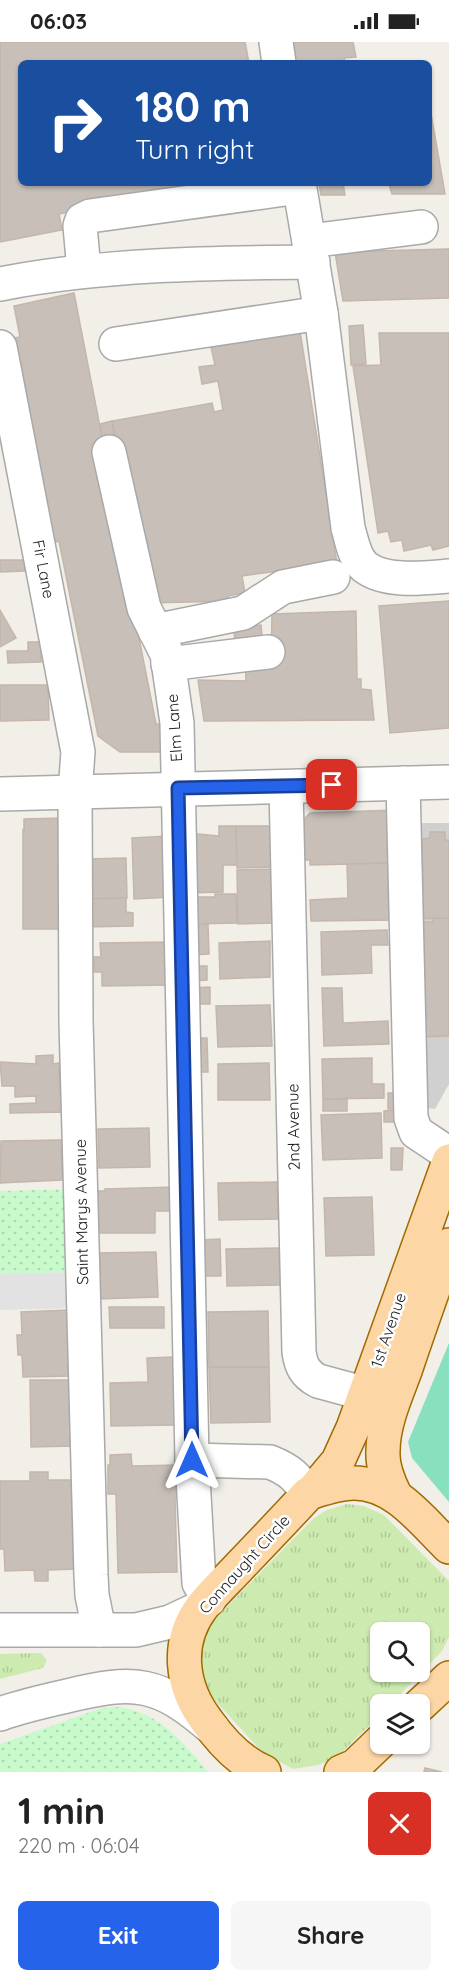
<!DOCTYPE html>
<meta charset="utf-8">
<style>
:root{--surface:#fff;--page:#f6f6f6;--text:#222;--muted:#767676;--accent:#2563eb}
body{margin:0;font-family:Quicksand,sans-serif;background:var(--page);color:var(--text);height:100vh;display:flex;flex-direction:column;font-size:22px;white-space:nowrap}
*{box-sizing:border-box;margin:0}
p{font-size:20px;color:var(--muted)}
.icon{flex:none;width:33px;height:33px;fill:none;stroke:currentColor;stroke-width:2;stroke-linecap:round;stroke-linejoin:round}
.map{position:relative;height:1730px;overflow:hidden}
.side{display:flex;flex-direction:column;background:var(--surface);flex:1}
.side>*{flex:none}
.hud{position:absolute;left:18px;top:18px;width:414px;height:126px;border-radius:9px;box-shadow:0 2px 4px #0004;background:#1a4fa0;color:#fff;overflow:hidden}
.tools{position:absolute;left:370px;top:1580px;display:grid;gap:12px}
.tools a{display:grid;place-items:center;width:60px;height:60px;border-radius:9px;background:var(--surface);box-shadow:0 2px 4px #0004;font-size:30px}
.pin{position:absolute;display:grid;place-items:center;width:51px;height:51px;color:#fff;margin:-26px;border-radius:12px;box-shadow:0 3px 9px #0006}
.me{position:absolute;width:66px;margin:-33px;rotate:0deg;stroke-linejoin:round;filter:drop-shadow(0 0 4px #0008)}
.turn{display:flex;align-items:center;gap:21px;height:126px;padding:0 18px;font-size:27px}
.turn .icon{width:78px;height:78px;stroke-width:2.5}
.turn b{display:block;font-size:42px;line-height:51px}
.round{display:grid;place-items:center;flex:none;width:63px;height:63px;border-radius:9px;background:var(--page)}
.summary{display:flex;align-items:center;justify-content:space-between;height:102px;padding:0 18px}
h1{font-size:36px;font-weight:800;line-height:45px}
.primary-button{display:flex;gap:12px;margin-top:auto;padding:12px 18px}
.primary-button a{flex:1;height:69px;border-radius:9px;background:var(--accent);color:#fff;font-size:24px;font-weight:800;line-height:69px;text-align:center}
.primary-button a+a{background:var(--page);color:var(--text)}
.status{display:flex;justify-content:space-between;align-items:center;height:42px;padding:0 30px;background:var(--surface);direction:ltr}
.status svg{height:16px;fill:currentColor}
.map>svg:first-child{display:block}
</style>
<div class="status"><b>06:03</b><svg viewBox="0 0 49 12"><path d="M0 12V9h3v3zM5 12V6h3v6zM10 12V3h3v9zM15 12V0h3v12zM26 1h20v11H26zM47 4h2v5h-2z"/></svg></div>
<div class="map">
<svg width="449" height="1730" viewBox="0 0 449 1730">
<defs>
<pattern id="grass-tufts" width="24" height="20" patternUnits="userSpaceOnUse" patternTransform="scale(1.5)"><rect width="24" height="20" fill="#cdebb0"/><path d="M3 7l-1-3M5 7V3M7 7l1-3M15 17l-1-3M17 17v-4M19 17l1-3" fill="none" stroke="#b0c997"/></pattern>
<pattern id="park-dots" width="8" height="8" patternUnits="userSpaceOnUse" patternTransform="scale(1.5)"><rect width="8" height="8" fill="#c8facc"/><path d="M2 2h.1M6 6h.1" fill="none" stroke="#acd6af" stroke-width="1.8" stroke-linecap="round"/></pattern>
</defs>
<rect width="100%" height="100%" fill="#f2efe9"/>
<path fill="#d0d0d0" d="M 411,781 L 449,781 L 449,1042 L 435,1067 L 421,1065 Z"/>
<g fill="url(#grass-tufts)" fill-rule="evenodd">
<path d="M 347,1462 L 364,1464 L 384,1473 L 449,1539 L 449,1595 L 442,1609 L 391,1662 L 381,1662 L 381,1672 L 336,1716 L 318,1723 L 293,1727 L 263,1711 L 209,1652 L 198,1623 L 207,1585 L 314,1476 L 327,1468 ZM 381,1590 L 420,1590 L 420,1629 L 381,1629 Z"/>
<path d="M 41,1611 L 47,1618 L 43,1626 L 0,1637 L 0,1612 Z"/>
</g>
<g fill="url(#park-dots)">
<path d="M 74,1147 L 76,1230 L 0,1232 L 0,1149 Z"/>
<path d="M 118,1665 C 159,1670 183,1700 208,1730 L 0,1730 L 0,1702 L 102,1666 Z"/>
</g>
<path fill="#88e0be" d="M 449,1301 L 449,1460 L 412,1416 L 408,1400 Z"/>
<path fill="#e2e2e2" d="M 76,1230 L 77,1266 L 0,1268 L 0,1232 Z"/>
<g fill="#c7bfb8" stroke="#c4b6ab" stroke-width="1.5">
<path d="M 0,0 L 245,0 L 249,21 L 21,21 L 21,141 L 220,141 L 59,172 L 62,188 L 0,200 Z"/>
<path d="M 291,0 L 353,0 L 356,15 L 344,16 L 345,21 L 295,21 Z"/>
<path d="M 429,60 L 445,152 L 392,152 L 389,142 L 343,141 L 345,153 L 321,153 L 319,141 L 429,141 Z"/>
<path d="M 449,207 L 449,256 L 343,259 L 335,210 Z"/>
<path d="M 74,251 L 127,524 L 125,525 L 156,682 L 160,682 L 164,710 L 120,710 L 98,694 L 59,499 L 52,501 L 14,296 L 20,295 L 14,264 Z"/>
<path d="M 363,283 L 366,322 L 351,323 L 349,284 Z"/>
<path d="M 300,289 L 337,521 L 242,534 L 245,551 L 228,554 L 229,559 L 150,561 L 112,379 L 212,361 L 214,370 L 223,368 L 218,339 L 202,342 L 199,325 L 215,323 L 211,305 Z"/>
<path d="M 379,291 L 449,291 L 449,504 L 433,508 L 431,503 L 404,509 L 402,498 L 391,500 L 388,489 L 378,491 L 353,324 L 381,323 Z"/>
<path d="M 112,379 L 115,399 L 103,401 L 100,382 Z"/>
<path d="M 0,518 L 25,518 L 25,529 L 0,530 Z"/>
<path d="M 449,559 L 449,686 L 390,691 L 379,564 Z"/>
<path d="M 0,568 L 16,596 L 0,605 Z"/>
<path d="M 356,569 L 357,637 L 361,637 L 361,647 L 371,648 L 374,678 L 204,679 L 198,638 L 246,639 L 245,616 L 271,616 L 272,572 Z"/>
<path d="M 261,583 L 263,604 L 235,606 L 234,585 Z"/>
<path d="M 28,600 L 41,600 L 41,620 L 8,621 L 7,609 L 28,609 Z"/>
<path d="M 0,643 L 48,643 L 49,678 L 0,679 Z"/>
<path d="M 395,768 L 396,821 L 310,823 L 310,818 L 300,818 L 300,781 L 310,771 Z"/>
<path d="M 63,776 L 66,887 L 23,887 L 23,788 L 24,789 L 24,777 Z"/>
<path d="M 219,784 L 236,784 L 237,823 L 223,823 L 223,850 L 189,851 L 188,791 L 219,794 Z"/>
<path d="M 236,784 L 274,784 L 274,825 L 237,826 Z"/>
<path d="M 430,790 L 445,790 L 445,798 L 449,798 L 449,876 L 414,877 L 412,844 L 423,843 L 422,797 L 430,796 Z"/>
<path d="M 169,794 L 172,855 L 134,857 L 132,796 Z"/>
<path d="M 126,816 L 127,856 L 87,857 L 86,817 Z"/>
<path d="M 396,821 L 398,878 L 311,879 L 310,858 L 348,856 L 347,822 Z"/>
<path d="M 275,827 L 276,881 L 238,882 L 237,828 Z"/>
<path d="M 215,852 L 236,852 L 237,881 L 190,882 L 190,855 L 215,855 Z"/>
<path d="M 126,856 L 126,870 L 133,871 L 133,884 L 86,885 L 85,857 Z"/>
<path d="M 433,876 L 449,876 L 449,994 L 421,995 L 415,889 L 423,880 L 433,880 Z"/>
<path d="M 190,882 L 208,882 L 209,912 L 191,913 Z"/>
<path d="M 387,888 L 388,903 L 371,903 L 372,931 L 322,933 L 321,890 Z"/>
<path d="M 270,899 L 270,935 L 220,937 L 219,901 Z"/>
<path d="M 170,900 L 171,943 L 102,944 L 102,930 L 94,930 L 94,915 L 101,915 L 100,901 Z"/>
<path d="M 193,924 L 207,924 L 207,938 L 194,939 Z"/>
<path d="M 210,945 L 210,962 L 192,962 L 191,946 Z"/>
<path d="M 322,946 L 342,946 L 343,981 L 388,979 L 389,1002 L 324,1004 Z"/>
<path d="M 270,963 L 272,1004 L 218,1005 L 216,964 Z"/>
<path d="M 193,996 L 207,996 L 208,1030 L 194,1030 Z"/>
<path d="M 53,1013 L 53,1022 L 59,1021 L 60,1053 L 67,1053 L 68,1070 L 10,1071 L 10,1062 L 36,1061 L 36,1054 L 15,1055 L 15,1044 L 2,1044 L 0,1020 L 36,1022 L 36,1014 Z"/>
<path d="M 372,1016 L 372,1042 L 384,1042 L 384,1056 L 323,1057 L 322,1017 Z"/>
<path d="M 269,1021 L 270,1058 L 218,1058 L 218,1022 Z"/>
<rect x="388" y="1051" width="14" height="16"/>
<rect x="323" y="1057" width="24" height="12"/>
<path d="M 400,1068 L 401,1080 L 384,1080 L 384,1069 Z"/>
<path d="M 381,1071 L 382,1116 L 323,1118 L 321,1073 Z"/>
<path d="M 149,1086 L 150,1125 L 99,1126 L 98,1087 Z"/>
<path d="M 61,1098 L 62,1138 L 0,1141 L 1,1099 Z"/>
<path d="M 391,1106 L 403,1106 L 402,1128 L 391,1128 Z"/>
<path d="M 277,1140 L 278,1177 L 219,1178 L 218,1141 Z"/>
<path d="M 175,1145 L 176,1169 L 155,1169 L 155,1191 L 99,1191 L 98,1149 L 105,1149 L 105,1147 Z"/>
<path d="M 372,1155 L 374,1213 L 326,1214 L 324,1156 Z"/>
<path d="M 220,1197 L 221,1234 L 202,1234 L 201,1198 Z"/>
<path d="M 279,1206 L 280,1243 L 227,1244 L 226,1207 Z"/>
<path d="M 156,1210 L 158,1255 L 98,1257 L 97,1211 Z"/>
<path d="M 109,1265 L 164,1265 L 164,1286 L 110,1286 Z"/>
<path d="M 70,1268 L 72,1334 L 23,1335 L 22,1313 L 18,1313 L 17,1293 L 22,1293 L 21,1270 Z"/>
<path d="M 268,1269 L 269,1325 L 209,1325 L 208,1270 Z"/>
<path d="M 174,1315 L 176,1383 L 111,1384 L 110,1341 L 148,1340 L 147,1316 Z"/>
<path d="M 209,1325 L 269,1325 L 270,1380 L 211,1381 Z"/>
<path d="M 30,1338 L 73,1338 L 74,1404 L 31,1405 Z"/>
<path d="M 131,1412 L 132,1424 L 176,1423 L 175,1426 L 180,1426 L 180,1455 L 175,1455 L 177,1530 L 118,1531 L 116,1452 L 108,1452 L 108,1423 L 110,1423 L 110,1413 Z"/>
<path d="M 30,1430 L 48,1430 L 48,1438 L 71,1438 L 73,1505 L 78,1505 L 78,1527 L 48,1528 L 48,1539 L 35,1539 L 34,1528 L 5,1529 L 4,1507 L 0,1507 L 0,1439 L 30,1439 Z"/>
<path d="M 425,1726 L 442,1730 L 424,1730 Z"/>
</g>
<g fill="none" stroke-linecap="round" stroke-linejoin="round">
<g stroke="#a9a9a9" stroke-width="36">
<g id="minor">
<path d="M 276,0 L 279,21"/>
<path d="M 299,141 L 321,271 L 348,486 C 352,499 354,516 365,525 C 386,541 424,536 449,534"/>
<path d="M 309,199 L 421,185"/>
<path d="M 84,228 L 80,184 L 82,178 L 90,174 L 299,145"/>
<path d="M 0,242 C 103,222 208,221 313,220"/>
<path d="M 116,302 L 321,271"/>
<path d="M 0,305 L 78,710 L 75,750 L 76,979 L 91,1533 L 92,1553 L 99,1588"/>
<path d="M 109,410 L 144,566 L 167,612 L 177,681 L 192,1418 L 199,1541 L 209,1558"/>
<path d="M 155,589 L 243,571 L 283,545 L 333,535"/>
<path d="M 168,622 L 268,610"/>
<path d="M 403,741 L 411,1076 L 416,1090 L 449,1112"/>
<path d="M 286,745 L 299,1310 C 301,1324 305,1332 318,1339 L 392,1359"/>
<path d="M 0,752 L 449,740"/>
<path d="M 192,1418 L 270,1420 C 290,1428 297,1435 308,1452"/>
<path d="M 0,1588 L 136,1588 L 170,1580 L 202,1565"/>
<path d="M 0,1672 C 22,1664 45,1659 67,1654 C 136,1637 159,1640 213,1687"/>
</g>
</g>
<g stroke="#a06b00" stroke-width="36">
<g id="major">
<path d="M 312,1450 L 338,1419 L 353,1386 L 449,1119"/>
<path d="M 395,1453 C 388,1439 382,1424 383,1409 C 383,1382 396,1353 405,1329 C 419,1287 434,1245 449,1203"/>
<path d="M 420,1663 L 449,1636"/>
<path d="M 264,1730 C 241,1720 221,1699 207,1679 C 181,1645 175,1601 202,1565 C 213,1551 227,1538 239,1525 C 262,1501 285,1477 308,1452 L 312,1450 C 325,1446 340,1441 354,1441 C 395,1441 422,1479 449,1505"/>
<path d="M 341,1730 L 355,1724 L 381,1699"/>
</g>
</g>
<use href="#minor" stroke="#fff" stroke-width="33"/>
<use href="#major" stroke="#fcd6a4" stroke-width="33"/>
</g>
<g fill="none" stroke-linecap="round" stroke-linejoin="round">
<g stroke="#184099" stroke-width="15">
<path id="route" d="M 192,1418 L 178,746 L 332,743"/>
</g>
<use href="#route" stroke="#2563eb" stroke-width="10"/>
</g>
<g text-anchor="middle" stroke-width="5" stroke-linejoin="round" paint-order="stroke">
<g font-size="16" fill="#222" stroke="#fff">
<text transform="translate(44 527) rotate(79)" y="6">Fir Lane</text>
<text transform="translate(174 686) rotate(-94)" y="6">Elm Lane</text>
<text transform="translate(293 1085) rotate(-91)" y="6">2nd Avenue</text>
<text transform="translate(81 1170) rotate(-91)" y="6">Saint Marys Avenue</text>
<text transform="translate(388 1288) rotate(-71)" y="6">1st Avenue</text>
<text transform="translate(244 1522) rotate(-48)" y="6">Connaught Circle</text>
</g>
</g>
</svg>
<div class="tools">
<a><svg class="icon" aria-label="search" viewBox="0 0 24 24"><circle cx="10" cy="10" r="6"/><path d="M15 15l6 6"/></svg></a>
<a><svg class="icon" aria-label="layers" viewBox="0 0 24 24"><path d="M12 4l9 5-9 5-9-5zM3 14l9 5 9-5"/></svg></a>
</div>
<div class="pin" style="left:332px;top:743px;background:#d93025"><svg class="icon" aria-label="arrive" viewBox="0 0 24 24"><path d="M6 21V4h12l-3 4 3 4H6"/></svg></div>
<svg class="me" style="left:192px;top:1418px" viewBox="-20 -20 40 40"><path d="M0-17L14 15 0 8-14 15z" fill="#2563eb" stroke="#fff" stroke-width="4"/></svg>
<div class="hud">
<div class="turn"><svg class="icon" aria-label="right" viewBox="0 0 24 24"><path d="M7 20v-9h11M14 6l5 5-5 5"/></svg><div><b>180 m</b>Turn right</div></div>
</div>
</div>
<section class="side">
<div class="summary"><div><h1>1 min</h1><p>220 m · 06:04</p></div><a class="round" style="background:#d93025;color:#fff"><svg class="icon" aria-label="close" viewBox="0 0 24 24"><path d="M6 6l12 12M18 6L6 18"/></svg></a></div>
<div class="primary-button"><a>Exit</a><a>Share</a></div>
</section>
